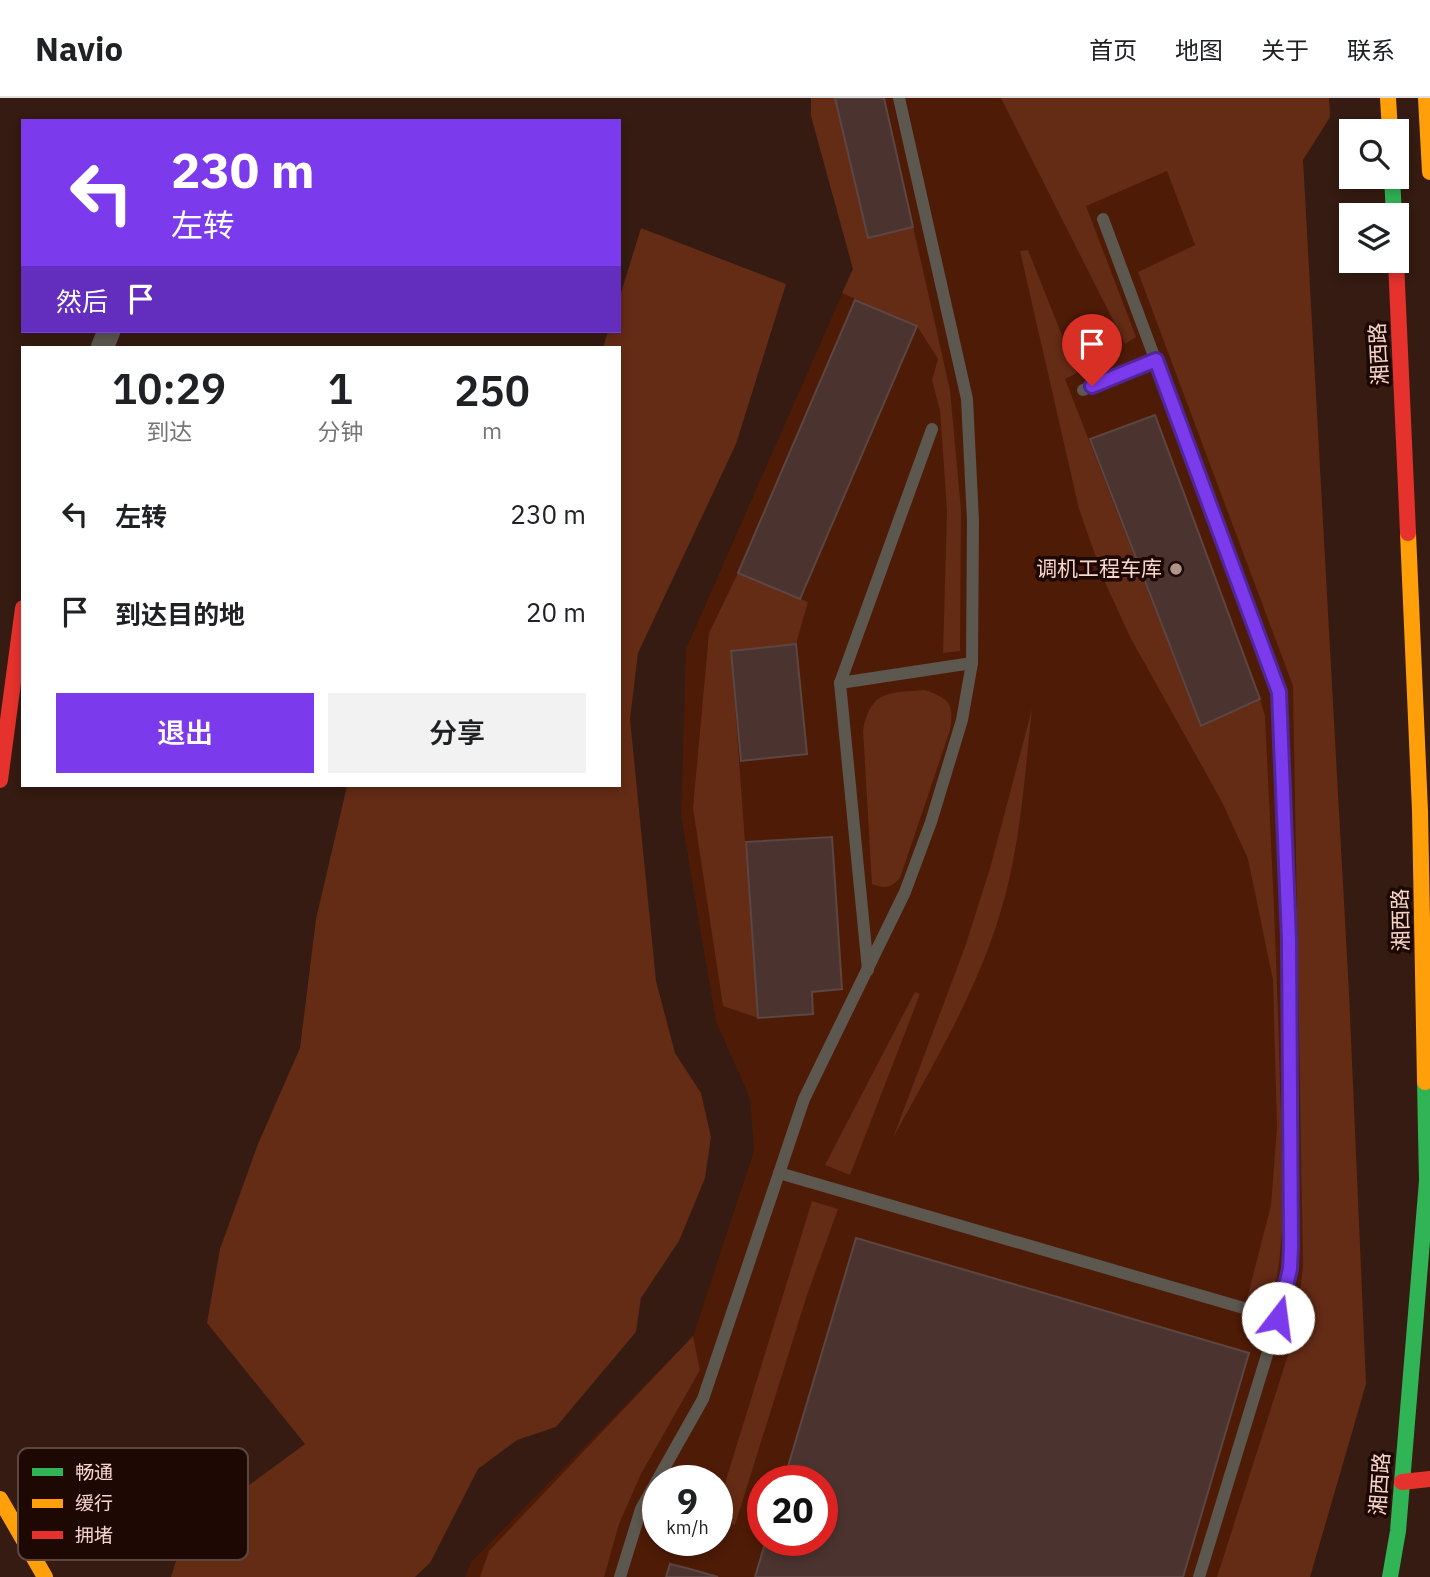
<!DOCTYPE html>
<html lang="zh">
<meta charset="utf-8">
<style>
:root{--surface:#fff;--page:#f2f2f2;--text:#202124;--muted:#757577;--line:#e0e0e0;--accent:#7c3aed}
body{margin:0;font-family:"IBM Plex Sans","Noto Sans SC",sans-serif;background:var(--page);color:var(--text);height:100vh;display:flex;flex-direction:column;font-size:26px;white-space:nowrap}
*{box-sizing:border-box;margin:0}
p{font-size:23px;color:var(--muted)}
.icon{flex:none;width:38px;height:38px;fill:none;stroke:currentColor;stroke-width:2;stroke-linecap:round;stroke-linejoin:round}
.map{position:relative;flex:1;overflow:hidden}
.drawer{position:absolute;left:21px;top:248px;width:600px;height:441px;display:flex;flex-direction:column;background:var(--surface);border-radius:0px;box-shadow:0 4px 10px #0003}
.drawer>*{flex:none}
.guide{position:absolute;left:21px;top:21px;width:600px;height:214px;border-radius:0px;box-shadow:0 4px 10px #0003;background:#7c3aed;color:#fff;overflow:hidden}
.tools{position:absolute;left:1339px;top:21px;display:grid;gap:14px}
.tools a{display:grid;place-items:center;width:70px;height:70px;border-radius:0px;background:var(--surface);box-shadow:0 4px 10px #0003;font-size:35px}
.speed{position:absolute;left:642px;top:1367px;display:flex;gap:14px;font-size:35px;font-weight:700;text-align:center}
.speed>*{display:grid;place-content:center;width:91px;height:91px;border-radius:50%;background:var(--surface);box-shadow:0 4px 10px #0003;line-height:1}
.speed small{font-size:18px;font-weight:400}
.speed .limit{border:10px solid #d22;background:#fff;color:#111}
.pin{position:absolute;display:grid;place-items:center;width:60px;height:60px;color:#fff;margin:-72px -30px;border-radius:50% 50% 50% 0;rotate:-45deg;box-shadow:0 0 7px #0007}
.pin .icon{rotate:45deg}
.me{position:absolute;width:77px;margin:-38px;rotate:15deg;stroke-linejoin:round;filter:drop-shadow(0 0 5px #0008)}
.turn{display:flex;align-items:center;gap:24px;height:147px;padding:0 35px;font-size:32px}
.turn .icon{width:91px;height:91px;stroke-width:2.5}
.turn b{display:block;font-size:49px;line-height:60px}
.then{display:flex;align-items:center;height:66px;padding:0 35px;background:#0003;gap:14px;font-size:26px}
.eta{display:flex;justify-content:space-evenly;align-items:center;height:119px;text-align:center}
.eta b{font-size:42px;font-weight:600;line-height:49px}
.primary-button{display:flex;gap:14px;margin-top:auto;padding:14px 35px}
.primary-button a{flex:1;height:80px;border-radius:0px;background:var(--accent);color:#fff;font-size:28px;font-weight:600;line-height:80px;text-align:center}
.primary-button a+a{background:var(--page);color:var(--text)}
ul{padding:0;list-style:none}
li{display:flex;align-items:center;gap:21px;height:98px;padding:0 35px}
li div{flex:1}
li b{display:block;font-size:26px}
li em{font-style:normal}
header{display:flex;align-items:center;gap:42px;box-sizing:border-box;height:98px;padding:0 35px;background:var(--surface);border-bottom:2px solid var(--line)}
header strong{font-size:33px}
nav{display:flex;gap:38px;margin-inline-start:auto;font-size:24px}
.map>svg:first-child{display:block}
</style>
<header>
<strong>Navio</strong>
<nav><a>首页</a><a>地图</a><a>关于</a><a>联系</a></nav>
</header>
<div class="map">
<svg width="1430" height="1479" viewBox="0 0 1430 1479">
<rect width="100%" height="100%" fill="#351b11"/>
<path fill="#4e1b06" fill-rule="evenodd" d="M 811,0 L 1142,0 L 1303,62 L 1349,895 L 1366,1286 L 1310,1479 L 465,1479 L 471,1464 L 693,1238 L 754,1053 L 750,1000 L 716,924 L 681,717 L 686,551 L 853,171 L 811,18 ZM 658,1382 L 718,1382 L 718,1442 L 658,1442 ZM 763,1382 L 822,1382 L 822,1442 L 763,1442 Z"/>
<g fill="#642b15">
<path d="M 811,0 L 884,0 L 950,292 L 961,412 L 960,553 L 943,555 L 947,413 L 940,312 L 932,282 L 938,261 L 917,228 L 842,195 L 853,171 L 811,18 Z"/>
<path d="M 1001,0 L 1329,0 L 1330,19 L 1303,62 L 1349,895 L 1366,1286 L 1310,1479 L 1217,1479 L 1296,1232 L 1303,1168 L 1293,588 L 1138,174 L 1195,147 L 1167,73 L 1086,108 L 1136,239 L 1125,246 Z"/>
<path d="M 641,130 L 786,186 L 736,346 L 638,555 L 630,621 L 656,883 L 675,955 L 701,995 L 711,1039 L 705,1080 L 679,1143 L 641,1200 L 636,1234 L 556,1329 L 517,1342 L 478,1371 L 430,1465 L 415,1479 L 171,1479 L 185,1434 L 305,1346 L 207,1225 L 220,1151 L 258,1046 L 300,950 L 316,821 L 347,688 L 620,688 L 620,250 L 603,250 L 608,233 L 620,233 L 620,198 Z"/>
<path d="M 1028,152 L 1077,275 L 1065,281 L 1200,627 L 1260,601 L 1265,618 C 1271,741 1277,863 1280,986 C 1282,1059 1289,1136 1271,1208 L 1247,1201 L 1271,1107 L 1277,1030 L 1273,882 L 1248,761 L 1222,704 L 1130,539 L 1104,482 L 1079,411 L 1020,153 Z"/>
<path d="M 738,475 L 808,504 L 796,546 L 731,553 L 758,920 L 723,908 L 693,710 L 709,535 Z"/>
<path d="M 925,592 C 950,601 954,605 950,632 L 900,780 C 891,790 885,791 872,786 L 863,632 C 871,591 890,595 925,592 Z"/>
<path d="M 1032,611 C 1025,674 1021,740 1004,802 C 981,887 935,963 893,1040 L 965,849 L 991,767 Z"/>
<path d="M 915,894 L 920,896 L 850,1077 L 825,1067 Z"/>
<path d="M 812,1103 L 838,1111 L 807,1197 L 735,1427 L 718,1422 L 718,1408 Z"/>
<path d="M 693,1238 L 700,1272 L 641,1376 L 619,1426 L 604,1479 L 480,1479 L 489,1453 Z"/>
</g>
<g fill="#4b3430" stroke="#5d4641" stroke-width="2">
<path d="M 835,0 L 884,0 L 913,129 L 868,140 Z"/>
<path d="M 855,202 L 917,228 L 800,501 L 738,475 Z"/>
<path d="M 1155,317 L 1260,601 L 1201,628 L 1090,341 Z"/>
<path d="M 796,546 L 807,656 L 741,663 L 731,553 Z"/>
<path d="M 832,739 L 842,891 L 812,894 L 813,916 L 758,920 L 746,744 Z"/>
<path d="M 856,1140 L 1249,1255 L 1183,1479 L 755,1479 L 766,1442 L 822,1442 L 822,1382 L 784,1382 Z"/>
<path d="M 670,1466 L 690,1471 L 718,1479 L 666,1479 Z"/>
</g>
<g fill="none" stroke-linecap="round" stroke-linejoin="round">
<g stroke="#5c574f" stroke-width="12">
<path d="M 1103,121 L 1279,594 L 1289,841 L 1290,1171 L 1285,1198 L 1199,1479"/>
<path d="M 1083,292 L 1156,262"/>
<path d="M 840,585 L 932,331"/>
<path d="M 868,872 L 840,585 L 972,565"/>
<path d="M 779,1075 L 1278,1220"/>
<path d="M 620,1479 L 641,1411 L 703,1301 L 804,1001 L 905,794 L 931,724 L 962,622 L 972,565 L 973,423 L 967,301 L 899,0"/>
</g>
<path stroke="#5c574f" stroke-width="23" d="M 102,250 L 109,233"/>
<g stroke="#30b455" stroke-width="16">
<path d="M 1392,79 L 1394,117"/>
<path d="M 1390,1479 L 1398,1433 L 1427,1083 L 1425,984"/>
</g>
<g stroke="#ff9f0a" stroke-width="16">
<path d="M 1388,0 L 1390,33"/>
<path d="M 1426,0 L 1430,74"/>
<path d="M 1408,435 L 1420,713 L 1425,984"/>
<path d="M 0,1401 L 45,1479"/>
</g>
<g stroke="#e5322d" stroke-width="16">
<path d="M 1396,163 L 1408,435"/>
<path d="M 0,682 L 23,510"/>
<path d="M 1402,1384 L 1430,1381"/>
</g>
</g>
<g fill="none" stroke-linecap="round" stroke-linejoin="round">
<g stroke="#51269a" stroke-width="18">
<path id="route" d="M 1092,288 L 1156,262 L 1279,594 L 1289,841 L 1291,1148 L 1290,1171 L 1278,1220"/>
</g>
<use href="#route" stroke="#7c3aed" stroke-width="12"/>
</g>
<circle fill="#b2958a" stroke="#1d0803" stroke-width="2.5" cx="1176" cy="471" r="7"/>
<g text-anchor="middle" stroke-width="7" stroke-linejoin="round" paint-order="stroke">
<g font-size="21" fill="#f6d6cb" stroke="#1d0803">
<text transform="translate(1379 256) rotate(-93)" y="7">湘西路</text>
<text transform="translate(1401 822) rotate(-91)" y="7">湘西路</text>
<text transform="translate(1380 1386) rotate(-86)" y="7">湘西路</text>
</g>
<g font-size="21" fill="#f6d6cb" stroke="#1d0803" text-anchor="end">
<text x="1162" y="478">调机工程车库</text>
</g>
</g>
<rect x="18" y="1350" width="230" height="112" rx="10" fill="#1d0803" stroke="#5e463f" stroke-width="2"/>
<rect x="32" y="1370" width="31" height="8" fill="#30b455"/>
<rect x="32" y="1401" width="31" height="9" fill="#ff9f0a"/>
<rect x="32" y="1433" width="31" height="8" fill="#e5322d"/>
<g font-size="19" fill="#f6d6cb">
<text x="75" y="1381">畅通</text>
<text x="75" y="1412">缓行</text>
<text x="75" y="1444">拥堵</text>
</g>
</svg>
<div class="tools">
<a><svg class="icon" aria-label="search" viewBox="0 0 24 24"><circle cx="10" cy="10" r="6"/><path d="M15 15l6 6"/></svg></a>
<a><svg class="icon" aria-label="layers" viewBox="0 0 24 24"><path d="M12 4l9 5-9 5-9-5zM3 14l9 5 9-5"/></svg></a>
</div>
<div class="speed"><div>9<small>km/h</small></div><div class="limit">20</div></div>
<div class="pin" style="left:1092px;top:288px;background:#d93025"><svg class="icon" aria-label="arrive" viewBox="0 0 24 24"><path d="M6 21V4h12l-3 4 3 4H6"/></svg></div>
<svg class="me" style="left:1278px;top:1220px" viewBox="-20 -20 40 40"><circle r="19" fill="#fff"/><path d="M0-13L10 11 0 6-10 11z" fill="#7c3aed"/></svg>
<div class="guide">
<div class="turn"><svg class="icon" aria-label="left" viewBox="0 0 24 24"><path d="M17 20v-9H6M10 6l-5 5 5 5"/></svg><div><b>230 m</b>左转</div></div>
<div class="then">然后<svg class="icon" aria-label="arrive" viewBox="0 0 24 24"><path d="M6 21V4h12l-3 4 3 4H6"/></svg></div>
</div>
<section class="drawer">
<div class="eta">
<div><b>10:29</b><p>到达</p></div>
<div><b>1</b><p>分钟</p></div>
<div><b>250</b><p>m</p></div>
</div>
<ul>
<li><svg class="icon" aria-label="left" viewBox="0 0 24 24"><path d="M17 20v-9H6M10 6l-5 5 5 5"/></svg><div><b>左转</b></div><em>230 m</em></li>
<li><svg class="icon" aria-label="arrive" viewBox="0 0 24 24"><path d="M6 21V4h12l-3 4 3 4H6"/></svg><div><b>到达目的地</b></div><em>20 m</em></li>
</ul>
<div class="primary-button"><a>退出</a><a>分享</a></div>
</section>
</div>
